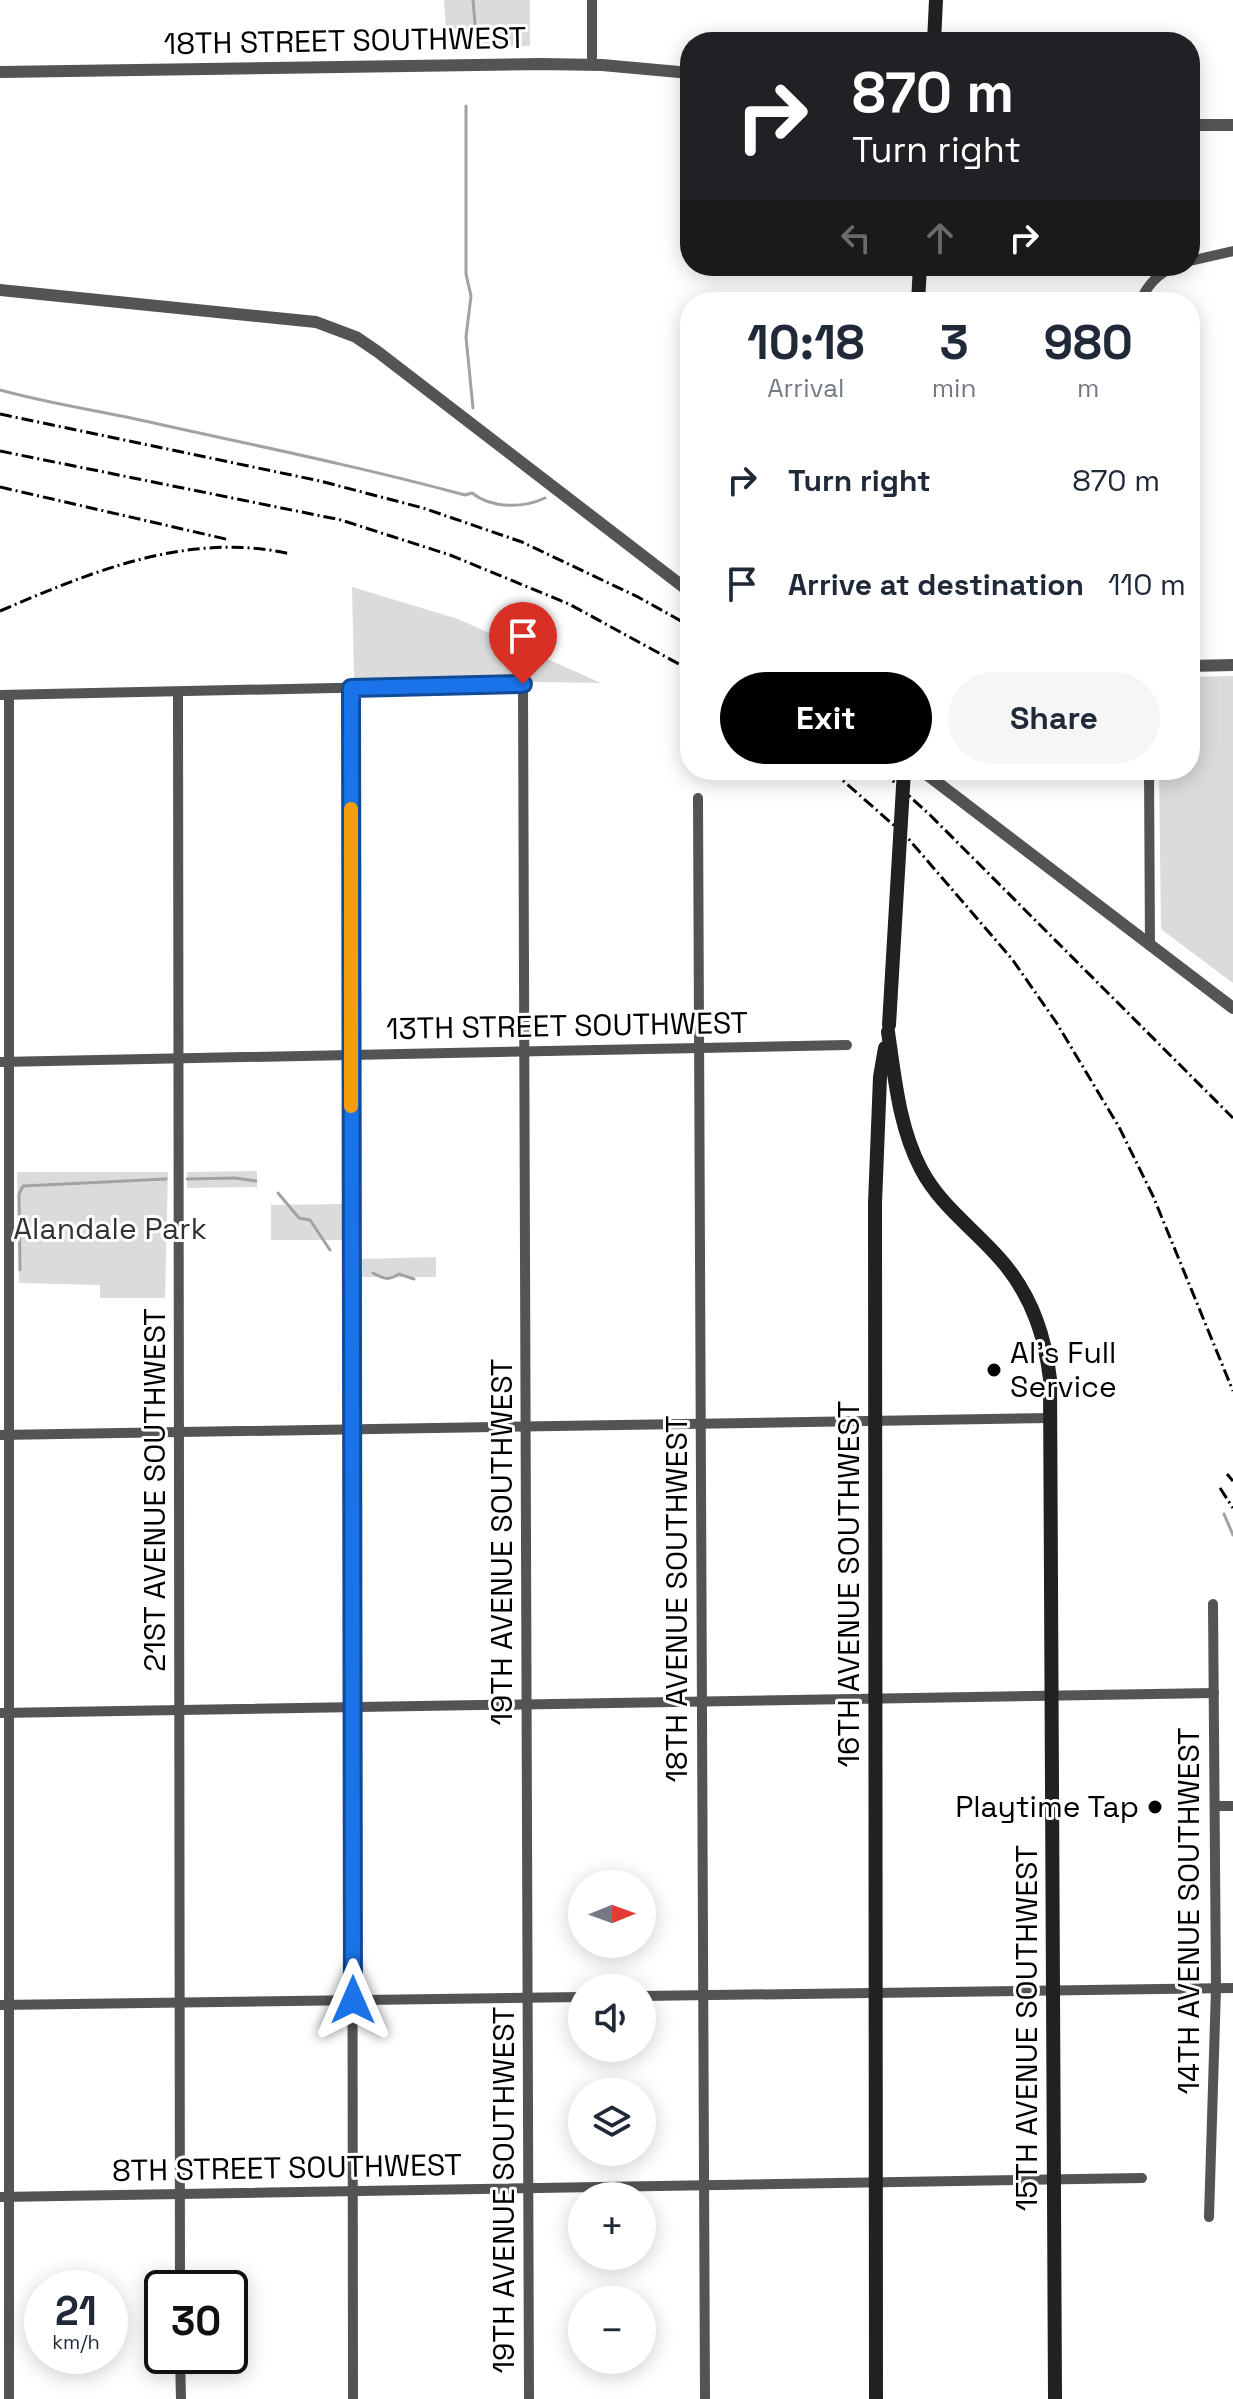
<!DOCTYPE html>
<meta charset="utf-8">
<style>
:root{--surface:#fff;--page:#f6f6f7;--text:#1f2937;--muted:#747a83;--accent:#000}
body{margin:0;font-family:"Space Grotesk",sans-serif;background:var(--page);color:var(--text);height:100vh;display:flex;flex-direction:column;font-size:30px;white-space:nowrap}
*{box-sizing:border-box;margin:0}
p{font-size:26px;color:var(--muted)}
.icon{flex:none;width:44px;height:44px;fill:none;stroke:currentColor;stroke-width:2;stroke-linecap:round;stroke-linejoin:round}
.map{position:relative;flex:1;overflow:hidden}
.drawer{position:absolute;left:680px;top:292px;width:520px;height:488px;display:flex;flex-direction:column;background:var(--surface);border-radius:32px;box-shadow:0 4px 20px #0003}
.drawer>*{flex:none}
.top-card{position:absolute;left:680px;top:32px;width:520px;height:244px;border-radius:32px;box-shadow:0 4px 20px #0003;background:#202124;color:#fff;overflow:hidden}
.needle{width:52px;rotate:89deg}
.fabs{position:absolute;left:568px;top:1870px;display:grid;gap:16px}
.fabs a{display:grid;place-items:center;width:88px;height:88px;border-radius:50%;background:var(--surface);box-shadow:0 4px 20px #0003;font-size:40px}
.speed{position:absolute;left:24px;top:2270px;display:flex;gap:16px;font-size:40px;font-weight:700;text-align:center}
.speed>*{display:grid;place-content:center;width:104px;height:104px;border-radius:50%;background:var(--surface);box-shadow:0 4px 20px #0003;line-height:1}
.speed small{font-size:20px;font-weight:400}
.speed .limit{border:4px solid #111;border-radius:12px;background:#fff;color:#111}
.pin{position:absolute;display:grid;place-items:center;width:68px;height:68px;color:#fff;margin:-82px -34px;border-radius:50% 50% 50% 0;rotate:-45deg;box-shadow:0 0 8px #0007}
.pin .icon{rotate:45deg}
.me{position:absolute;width:88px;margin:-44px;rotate:0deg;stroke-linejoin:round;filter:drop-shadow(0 0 6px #0008)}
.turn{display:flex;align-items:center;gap:28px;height:168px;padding:0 40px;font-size:36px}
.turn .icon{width:104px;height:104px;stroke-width:2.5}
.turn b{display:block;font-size:56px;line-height:68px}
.lanes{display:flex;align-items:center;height:76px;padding:0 40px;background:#0003;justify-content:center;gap:40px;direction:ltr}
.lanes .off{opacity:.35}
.eta{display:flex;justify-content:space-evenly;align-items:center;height:136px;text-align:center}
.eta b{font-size:48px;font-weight:700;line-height:56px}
.primary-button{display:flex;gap:16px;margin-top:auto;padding:16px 40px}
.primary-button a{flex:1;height:92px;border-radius:48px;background:var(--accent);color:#fff;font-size:32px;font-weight:700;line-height:92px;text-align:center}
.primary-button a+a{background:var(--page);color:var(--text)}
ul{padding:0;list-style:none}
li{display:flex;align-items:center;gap:24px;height:104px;padding:0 40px}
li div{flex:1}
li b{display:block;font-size:30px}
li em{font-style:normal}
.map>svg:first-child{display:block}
</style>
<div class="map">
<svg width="1233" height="2399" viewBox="0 0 1233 2399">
<rect width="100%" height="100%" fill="#fff"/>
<g fill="#dbdbdb">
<path d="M 444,0 L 530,0 L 530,46 L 447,46 Z"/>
<path d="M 352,587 L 458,619 L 601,683 L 354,679 Z"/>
<path d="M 1233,676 L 1233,983 L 1161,929 L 1159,770 L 1190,770 L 1190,677 Z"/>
<path d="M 257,1171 L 257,1187 L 187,1188 L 187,1172 Z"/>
<path d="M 17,1172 L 168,1172 L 165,1298 L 100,1298 L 100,1285 L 19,1283 Z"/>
<path d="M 342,1204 L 342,1240 L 271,1240 L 271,1205 Z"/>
<path d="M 436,1257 L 436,1277 L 360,1277 L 360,1259 Z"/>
</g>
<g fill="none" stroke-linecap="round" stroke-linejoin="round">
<g stroke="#a2a2a2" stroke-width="3">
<path d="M 473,0 L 475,24"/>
<path d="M 466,106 L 466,274 L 471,296 L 466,337 L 473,408"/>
<path d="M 0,390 C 43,402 87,409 131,418 C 243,443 354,465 465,495 L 472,493 C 492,509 524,508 545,498"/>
<path d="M 187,1179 L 235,1178 L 256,1181"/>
<path d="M 278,1193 L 299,1218 L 310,1220 L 330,1250"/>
<path d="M 20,1270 L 19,1194 L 23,1186 L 166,1179"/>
<path d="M 373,1273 C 384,1279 388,1281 399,1274 L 414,1279"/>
<path d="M 1224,1514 L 1233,1535"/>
</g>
<g stroke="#545454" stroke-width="10">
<path d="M 592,65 L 592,0"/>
<path d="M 1190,261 L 1233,251"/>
<path d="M 1140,302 C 1147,285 1158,273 1176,266"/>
<path d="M 351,688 L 353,2399"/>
<path d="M 178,692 L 180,2288"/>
<path d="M 0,695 L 523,684 L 529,2399"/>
<path d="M 9,695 L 9,2399"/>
<path d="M 1149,770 L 1150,946"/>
<path d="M 698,798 L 705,2399"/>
<path d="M 0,1062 L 847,1045"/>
<path d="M 0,1435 L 1050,1418"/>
<path d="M 0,1713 L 1214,1693"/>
<path d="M 1215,1806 L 1233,1806"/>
<path d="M 642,1996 L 1233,1988"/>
<path d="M 0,2005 L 582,1997"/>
<path d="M 0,2197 L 1142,2178"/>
<path d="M 1209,2217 L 1216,1989 L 1213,1604"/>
<path d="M 180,2356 L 181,2399"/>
</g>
<g stroke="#545454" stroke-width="12">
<path d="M 0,72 L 541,64 L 602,65 L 690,73"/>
<path d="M 1190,125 L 1233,125"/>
<path d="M 0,290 L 316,322 L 356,337 L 378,352 L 690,592"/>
<path d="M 1190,666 L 1233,665"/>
<path d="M 921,770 L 1233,1008"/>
</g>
<g stroke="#212121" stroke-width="14">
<path d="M 934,42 L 936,0"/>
<path d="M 918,302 L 920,266"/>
<path d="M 888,1032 C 895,1079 899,1127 921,1169 C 942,1209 979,1232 1006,1266 C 1033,1300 1045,1337 1050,1379 L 1055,2399"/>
<path d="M 876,2399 L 875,1203 L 880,1077 L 885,1048"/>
</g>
<g stroke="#000" stroke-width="3" stroke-dasharray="12 4 2 4" stroke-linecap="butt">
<path d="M 0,414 L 320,481 L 423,508 L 522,542 L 638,597 L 690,626"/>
<path d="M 0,451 L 341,520 L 450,555 L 569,604 L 690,670"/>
<path d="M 0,487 L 230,540"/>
<path d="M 0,611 C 93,571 189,531 291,554"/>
<path d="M 831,770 L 906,836 L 1012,959 L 1056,1022 L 1119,1127 L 1153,1196 L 1233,1391"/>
<path d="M 881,770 L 931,816 L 1233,1118"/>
<path d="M 1227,1474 L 1233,1481"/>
<path d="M 1220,1488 L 1233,1508"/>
</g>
<path stroke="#212121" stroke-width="14" d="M 889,1025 L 904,770"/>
</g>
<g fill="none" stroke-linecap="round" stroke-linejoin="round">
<g stroke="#114b97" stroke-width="20">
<path id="route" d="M 353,2000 L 351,688 L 523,684"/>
</g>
<use href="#route" stroke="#1a73e8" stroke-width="14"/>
<path stroke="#f59e0b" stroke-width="14" d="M 351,809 L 351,1106"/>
</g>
<g fill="#000" stroke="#fff" stroke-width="3">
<circle cx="994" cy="1370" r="8"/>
<circle cx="1155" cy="1807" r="8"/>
</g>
<g text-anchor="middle" stroke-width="6" stroke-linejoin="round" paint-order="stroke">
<g font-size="30" fill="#000" stroke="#fff">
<text transform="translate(345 41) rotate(-1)" y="10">18TH STREET SOUTHWEST</text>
<text transform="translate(567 1026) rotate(-1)" y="10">13TH STREET SOUTHWEST</text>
<text transform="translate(155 1490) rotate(-90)" y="10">21ST AVENUE SOUTHWEST</text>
<text transform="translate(502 1542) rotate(-90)" y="10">19TH AVENUE SOUTHWEST</text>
<text transform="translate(849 1584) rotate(-90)" y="10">16TH AVENUE SOUTHWEST</text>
<text transform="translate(677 1599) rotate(-90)" y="10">18TH AVENUE SOUTHWEST</text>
<text transform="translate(1189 1911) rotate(-90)" y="10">14TH AVENUE SOUTHWEST</text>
<text transform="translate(1027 2028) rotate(-90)" y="10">15TH AVENUE SOUTHWEST</text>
<text transform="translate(287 2168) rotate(-1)" y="10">8TH STREET SOUTHWEST</text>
<text transform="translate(504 2190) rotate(-90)" y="10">19TH AVENUE SOUTHWEST</text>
</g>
<g font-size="30" fill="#323232" stroke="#fff">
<text x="110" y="1239">Alandale Park</text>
</g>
<g font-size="30" fill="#000" stroke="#fff" text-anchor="start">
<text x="1010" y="1363">Al's Full<tspan x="1010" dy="34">Service</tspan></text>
<text x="1139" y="1817" text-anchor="end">Playtime Tap</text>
</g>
</g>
</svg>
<div class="fabs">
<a><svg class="needle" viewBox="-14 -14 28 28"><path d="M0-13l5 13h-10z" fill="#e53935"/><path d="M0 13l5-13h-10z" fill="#747a83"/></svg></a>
<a><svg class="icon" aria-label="sound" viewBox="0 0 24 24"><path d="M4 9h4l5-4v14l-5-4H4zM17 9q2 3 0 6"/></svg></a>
<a><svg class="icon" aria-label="layers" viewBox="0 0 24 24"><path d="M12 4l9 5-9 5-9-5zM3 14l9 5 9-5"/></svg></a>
<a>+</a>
<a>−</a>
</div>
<div class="speed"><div>21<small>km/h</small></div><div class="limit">30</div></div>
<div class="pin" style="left:523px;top:684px;background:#d93025"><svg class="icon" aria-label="arrive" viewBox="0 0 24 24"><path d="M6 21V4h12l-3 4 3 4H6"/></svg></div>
<svg class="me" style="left:353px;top:2000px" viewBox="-20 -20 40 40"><path d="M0-17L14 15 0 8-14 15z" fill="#1a73e8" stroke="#fff" stroke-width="4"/></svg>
<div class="top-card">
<div class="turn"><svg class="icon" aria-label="right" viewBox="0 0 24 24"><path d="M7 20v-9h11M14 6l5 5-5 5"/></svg><div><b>870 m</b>Turn right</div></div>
<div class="lanes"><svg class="icon off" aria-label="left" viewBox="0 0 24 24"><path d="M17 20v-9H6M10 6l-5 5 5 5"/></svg><svg class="icon off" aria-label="ahead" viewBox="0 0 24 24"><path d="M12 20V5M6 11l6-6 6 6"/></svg><svg class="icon" aria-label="right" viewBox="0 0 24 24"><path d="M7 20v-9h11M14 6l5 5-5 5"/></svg></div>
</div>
<section class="drawer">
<div class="eta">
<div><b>10:18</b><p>Arrival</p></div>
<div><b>3</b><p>min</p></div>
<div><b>980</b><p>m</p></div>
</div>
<ul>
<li><svg class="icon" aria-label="right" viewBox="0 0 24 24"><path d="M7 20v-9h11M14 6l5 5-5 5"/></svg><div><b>Turn right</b></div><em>870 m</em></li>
<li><svg class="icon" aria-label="arrive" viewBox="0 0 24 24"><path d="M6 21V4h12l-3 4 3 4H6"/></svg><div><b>Arrive at destination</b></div><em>110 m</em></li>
</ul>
<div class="primary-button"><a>Exit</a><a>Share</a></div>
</section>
</div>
